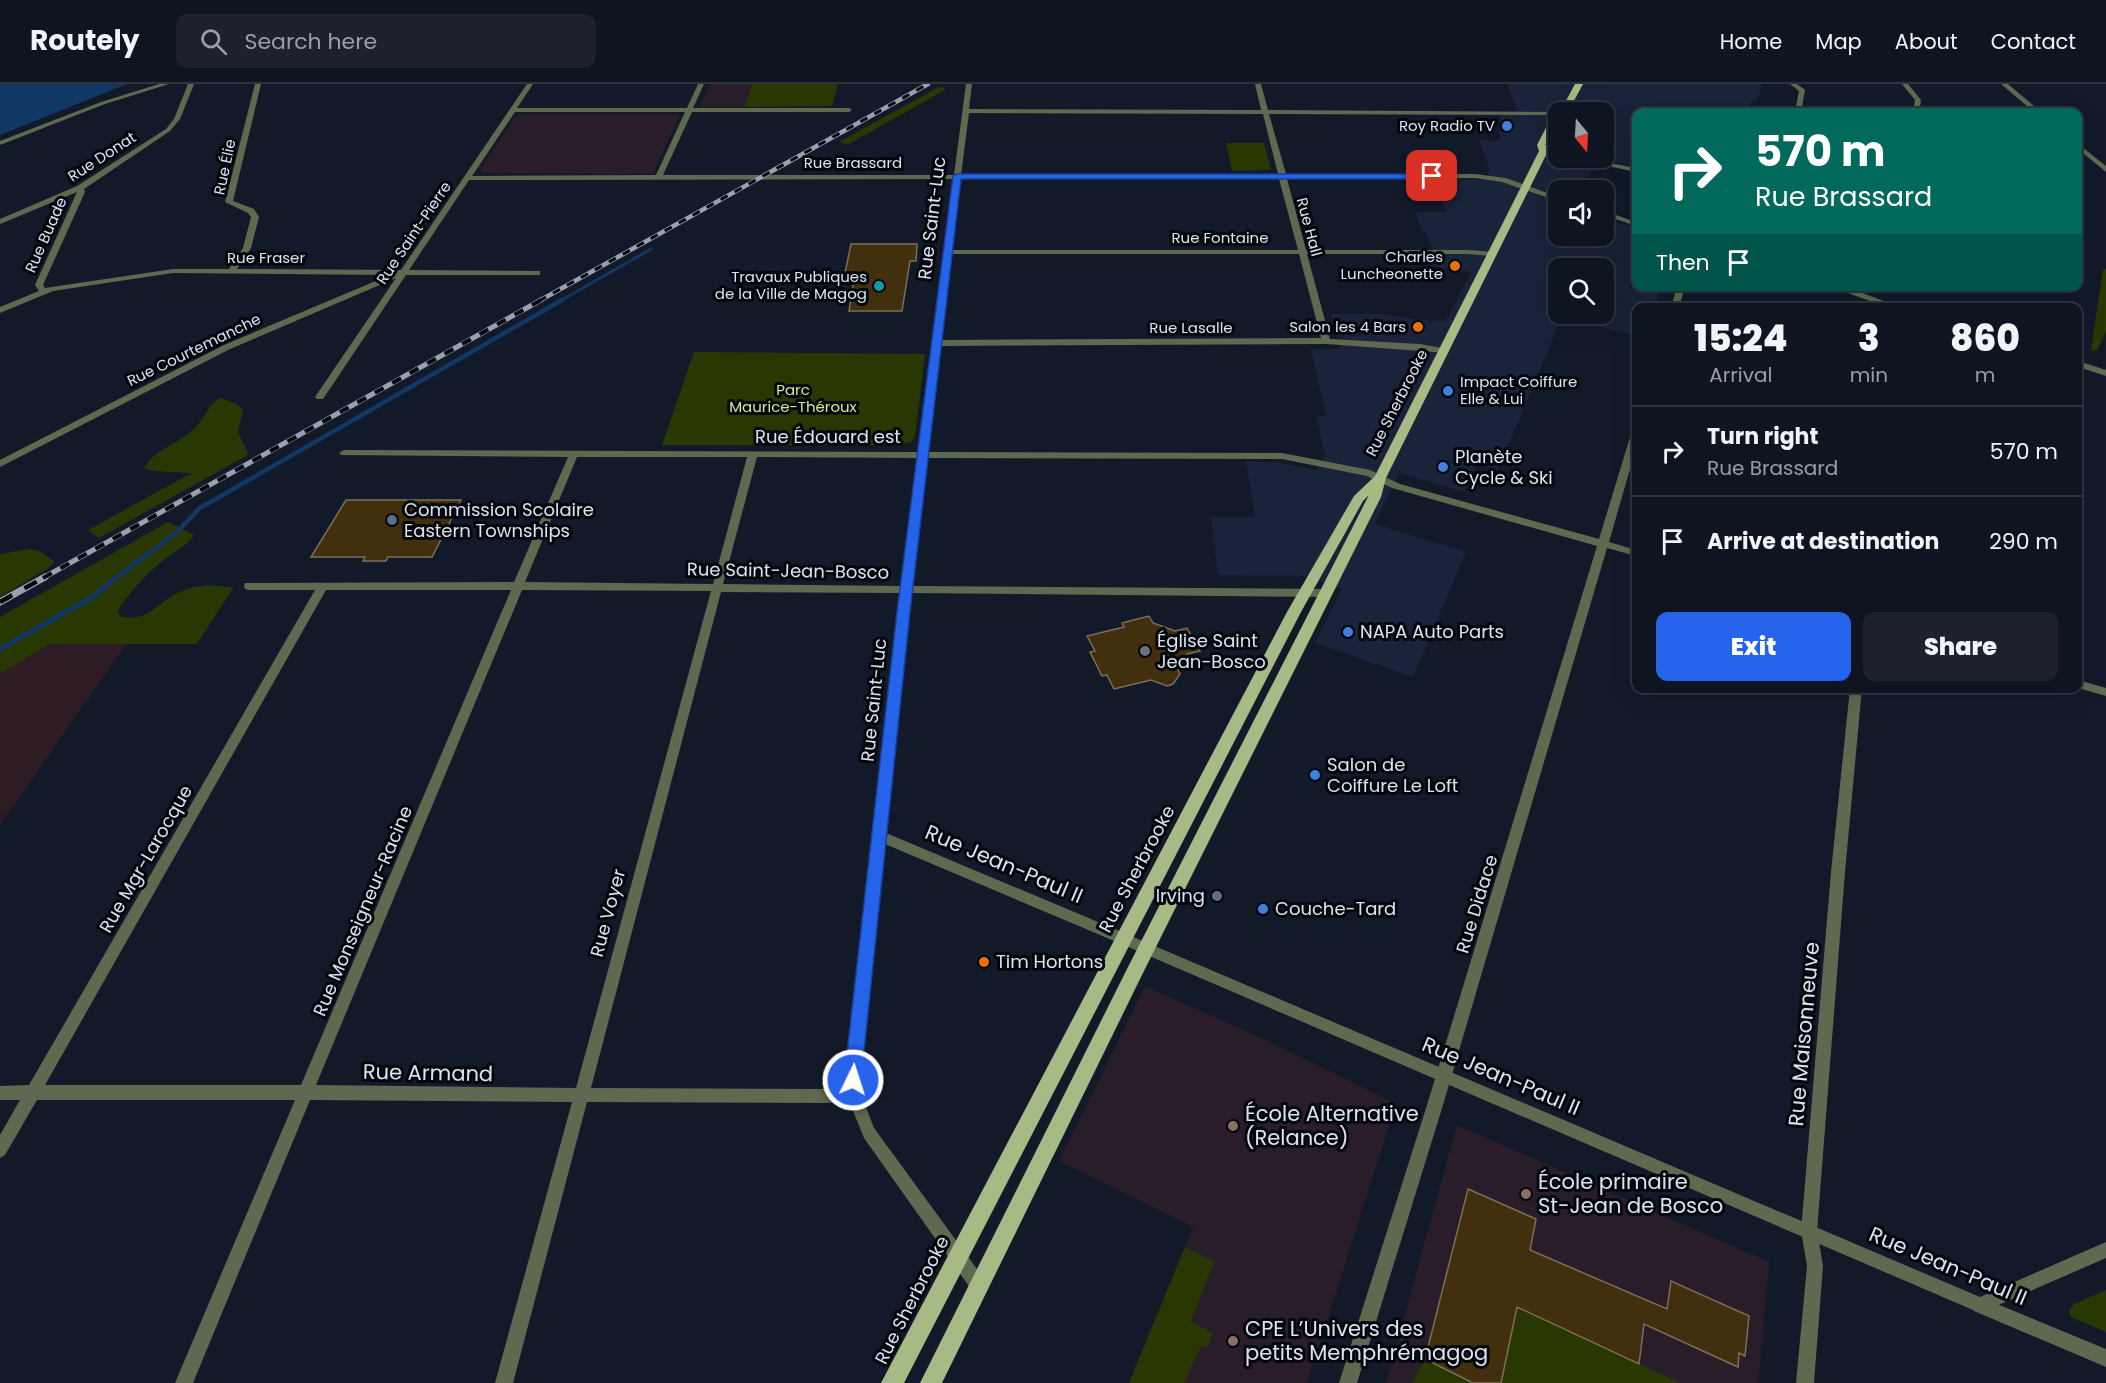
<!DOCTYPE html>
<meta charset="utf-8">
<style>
:root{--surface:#0e1420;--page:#1c212d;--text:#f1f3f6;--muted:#9b9ea5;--line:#2e333e;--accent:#2563eb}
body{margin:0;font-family:Poppins,sans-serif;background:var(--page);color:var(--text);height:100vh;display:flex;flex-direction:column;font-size:22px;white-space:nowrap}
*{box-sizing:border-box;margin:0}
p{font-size:20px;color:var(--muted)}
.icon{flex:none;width:33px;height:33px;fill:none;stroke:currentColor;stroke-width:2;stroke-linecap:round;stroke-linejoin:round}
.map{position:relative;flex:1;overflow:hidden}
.panel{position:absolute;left:1632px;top:219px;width:450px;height:390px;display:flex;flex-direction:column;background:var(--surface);border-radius:12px;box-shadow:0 6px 24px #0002,0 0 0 2px var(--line)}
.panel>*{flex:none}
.guide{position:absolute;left:1632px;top:24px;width:450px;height:183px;border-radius:12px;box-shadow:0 6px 24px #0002,0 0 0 2px var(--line);background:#00695c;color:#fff;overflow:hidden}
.needle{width:39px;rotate:162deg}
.buttons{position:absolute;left:1548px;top:18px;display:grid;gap:12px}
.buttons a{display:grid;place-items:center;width:66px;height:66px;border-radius:12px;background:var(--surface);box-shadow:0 6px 24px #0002,0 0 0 2px var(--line);font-size:30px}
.pin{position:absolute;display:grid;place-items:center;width:51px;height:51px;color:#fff;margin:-26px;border-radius:12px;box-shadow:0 3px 9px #0006}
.me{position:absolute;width:66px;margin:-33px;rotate:4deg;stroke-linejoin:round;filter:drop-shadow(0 0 4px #0008)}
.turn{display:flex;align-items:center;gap:21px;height:126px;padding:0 24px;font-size:27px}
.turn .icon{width:78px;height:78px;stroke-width:2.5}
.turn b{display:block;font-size:42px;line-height:51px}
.then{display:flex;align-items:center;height:57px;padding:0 24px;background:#0003;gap:12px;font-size:22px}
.eta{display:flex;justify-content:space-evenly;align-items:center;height:102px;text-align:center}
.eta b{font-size:36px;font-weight:800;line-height:42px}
.button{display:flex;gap:12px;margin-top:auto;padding:12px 24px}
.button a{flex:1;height:69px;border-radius:12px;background:var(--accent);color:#fff;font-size:24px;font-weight:800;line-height:69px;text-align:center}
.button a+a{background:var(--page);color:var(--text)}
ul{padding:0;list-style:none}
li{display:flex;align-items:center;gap:18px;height:90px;padding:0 24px;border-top:2px solid var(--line)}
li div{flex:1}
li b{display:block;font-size:22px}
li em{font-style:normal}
header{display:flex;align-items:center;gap:36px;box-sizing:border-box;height:84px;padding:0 30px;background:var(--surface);border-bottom:2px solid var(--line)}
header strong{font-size:28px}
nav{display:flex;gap:33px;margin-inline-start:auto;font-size:21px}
.search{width:420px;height:54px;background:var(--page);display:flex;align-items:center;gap:15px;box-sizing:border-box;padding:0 21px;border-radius:12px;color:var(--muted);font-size:22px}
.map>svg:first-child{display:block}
</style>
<header>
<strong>Routely</strong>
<div class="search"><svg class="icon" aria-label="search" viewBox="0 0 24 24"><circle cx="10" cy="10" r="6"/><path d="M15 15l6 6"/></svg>Search here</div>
<nav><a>Home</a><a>Map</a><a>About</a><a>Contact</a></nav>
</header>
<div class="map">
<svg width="2106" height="1299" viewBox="0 0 2106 1299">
<rect width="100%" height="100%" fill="#121a2a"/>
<path fill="#192339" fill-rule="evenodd" d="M 1507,0 L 1762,0 L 1757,17 L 1750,19 L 1747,28 L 1636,28 L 1636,83 L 1597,75 L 1582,106 L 1558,106 L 1558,152 L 1604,152 L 1604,134 L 1636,145 L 1636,202 L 1662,203 L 1654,223 L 1636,224 L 1636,252 L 1562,233 L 1498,386 L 1477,380 L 1464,408 L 1399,389 L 1375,440 L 1466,468 L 1413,593 L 1315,559 L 1342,505 L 1302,492 L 1218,491 L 1211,433 L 1255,433 L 1246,377 L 1279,379 L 1317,386 L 1325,372 L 1316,332 L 1326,332 L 1311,265 L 1341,265 L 1331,230 L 1382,230 L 1419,236 L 1446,237 L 1471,188 L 1409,179 L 1406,172 L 1435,172 L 1426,148 L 1422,148 L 1415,128 L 1446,128 L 1440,112 L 1456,112 L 1450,95 L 1484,96 L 1490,87 L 1479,56 L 1500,57 L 1500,30 L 1519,30 ZM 1558,28 L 1604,28 L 1604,74 L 1558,74 ZM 1558,184 L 1604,184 L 1604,230 L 1558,230 Z"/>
<path fill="#2d1c23" d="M 50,560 L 126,560 L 0,741 L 0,590 Z"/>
<g fill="#291d29">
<path d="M 710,0 L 838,0 L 832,22 L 700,23 Z"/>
<path d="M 521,30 L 677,30 L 680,32 L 653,89 L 650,90 L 483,89 L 481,84 L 515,33 Z"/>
<path d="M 1145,902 L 1262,954 L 1396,1020 L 1307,1299 L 1129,1299 L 1193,1143 L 1059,1077 Z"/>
<path d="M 1457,1041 L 1769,1178 L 1758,1299 L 1386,1299 Z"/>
</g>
<g fill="#293802">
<path d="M 752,0 L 838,0 L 832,22 L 745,23 Z"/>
<path d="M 944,3 L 945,6 L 847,61 L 839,58 L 937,4 Z"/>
<path d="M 1226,59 L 1264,59 L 1271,86 L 1232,87 Z"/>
<path d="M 2103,184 L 2106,185 L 2106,247 L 2097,267 L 2091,266 Z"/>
<path d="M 694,268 L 925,270 L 915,352 L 911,358 L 897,361 L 662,361 Z"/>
<path d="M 221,314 L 238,321 L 243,326 L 238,348 L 248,369 L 246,372 L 99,454 L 88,446 L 192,389 L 153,387 L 144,384 C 156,364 177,361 193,346 C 204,337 208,319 221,314 Z"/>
<path d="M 168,438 L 194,451 C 187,462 175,467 165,475 C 148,488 129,508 118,527 L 120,532 C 148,539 155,520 178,509 C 195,500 214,500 233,504 L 197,560 L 50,560 L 0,590 L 0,533 Z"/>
<path d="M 30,465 L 39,467 L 55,478 L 47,485 L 0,513 L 0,470 Z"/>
<path d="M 1185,1163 L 1214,1178 L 1191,1237 L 1213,1249 L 1207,1264 L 1201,1262 L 1184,1299 L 1129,1299 Z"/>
<path d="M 2106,1206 L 2106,1248 L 2071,1233 L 2069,1227 L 2074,1220 Z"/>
<path d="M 1518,1218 L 1542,1234 L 1680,1299 L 1496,1299 Z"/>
<path d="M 1425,1275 L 1473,1299 L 1412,1299 Z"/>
</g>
<path fill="#113765" d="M 0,0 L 127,0 L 0,51 Z"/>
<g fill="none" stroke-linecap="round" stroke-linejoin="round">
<path stroke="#113765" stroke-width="3" d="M 560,217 L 651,165"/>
<path stroke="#113765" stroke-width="4.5" d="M 116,494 L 177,448 L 200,424 L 562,216"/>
<path stroke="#113765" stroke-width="5" d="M 0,565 L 89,515 L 117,493"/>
</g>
<g fill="#412f0d" stroke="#7b6f5b" stroke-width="1.5">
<path d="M 851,160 L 917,160 L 916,177 L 910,177 L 902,227 L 849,227 L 855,189 L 845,189 Z"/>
<path d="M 346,416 L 461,416 L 432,473 L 388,473 L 386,477 L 363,477 L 365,473 L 311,473 Z"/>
<path d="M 1149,532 L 1153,539 L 1175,547 L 1187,544 L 1200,567 L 1187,570 L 1178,586 L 1180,590 L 1173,600 L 1167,602 L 1151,596 L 1114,605 L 1107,591 L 1102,592 L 1090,568 L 1095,567 L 1087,552 L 1124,543 L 1122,539 Z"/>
<path d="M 1468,1105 L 1536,1135 L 1530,1166 L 1667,1225 L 1671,1197 L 1749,1232 L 1745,1272 L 1739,1269 L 1738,1283 L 1644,1240 L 1639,1280 L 1517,1223 L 1501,1299 L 1473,1299 L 1425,1275 Z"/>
</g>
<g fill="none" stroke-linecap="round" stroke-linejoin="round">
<g fill="#5f6950" fill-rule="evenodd">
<path d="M 188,0 L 194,0 L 180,35 L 170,47 L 84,105 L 85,108 L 43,201 L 45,204 L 173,185 L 229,185 L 243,164 L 251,133 L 248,129 L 225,118 L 255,0 L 261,0 L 233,117 L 254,125 L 259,133 L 251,164 L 237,185 L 401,186 L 527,0 L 533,0 L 517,24 L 687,24 L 698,0 L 704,0 L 693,24 L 849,24 L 852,26 L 849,28 L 692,28 L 663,91 L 954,91 L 966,0 L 972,0 L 969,25 L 1261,26 L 1255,0 L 1261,0 L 1268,26 L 1560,28 L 1558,31 L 1269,30 L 1286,90 L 1475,90 L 1506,94 L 1558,113 L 1558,117 L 1502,98 L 1475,94 L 1287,95 L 1306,166 L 1467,166 L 1496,168 L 1496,172 L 1493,172 L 1467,170 L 1307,170 L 1330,255 L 1420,260 L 1448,265 L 1448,269 L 1326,260 L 941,262 L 928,368 L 1282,369 L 1370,386 L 1400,400 L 1599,455 L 1631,350 L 1636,347 L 1636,364 L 1609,458 L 1636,466 L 1636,472 L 1607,464 L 1443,1021 L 1357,1299 L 1339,1299 L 1427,1021 L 1597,462 L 1392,404 L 1367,392 L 1282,375 L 927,374 L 912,502 L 1326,505 L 1331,509 L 1326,513 L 911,509 L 886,749 L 1129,851 L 1131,855 L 1129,859 L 1124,861 L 1119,859 L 885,760 L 860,996 L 866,1023 L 874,1044 L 985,1196 L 987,1202 L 985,1208 L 979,1210 L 973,1208 L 864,1054 L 849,1017 L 828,1019 L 587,1018 L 513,1299 L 495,1299 L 572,1018 L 310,1016 L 193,1299 L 175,1299 L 295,1016 L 37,1016 L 5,1071 L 0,1074 L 0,1051 L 20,1016 L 0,1016 L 0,1002 L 29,1001 L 315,506 L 249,506 L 245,505 L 244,502 L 245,499 L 514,498 L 568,373 L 341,371 L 339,369 L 344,366 L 918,368 L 953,95 L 469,96 L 409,186 L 537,187 L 540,187 L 540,191 L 406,191 L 323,315 L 317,315 L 315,313 L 396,194 L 230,265 L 0,383 L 0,376 L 224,261 L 390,191 L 173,189 L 53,207 L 0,229 L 0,223 L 39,207 L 35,201 L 77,108 L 0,140 L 0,135 L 77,102 L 166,45 L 174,35 ZM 515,28 L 685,28 L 656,91 L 472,92 ZM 969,29 L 1263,30 L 1278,90 L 961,91 ZM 961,95 L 1279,95 L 1298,166 L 952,166 ZM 952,170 L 1299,170 L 1321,254 L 941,256 ZM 577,373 L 747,373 L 713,500 L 525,498 ZM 757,373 L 918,374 L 901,502 L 723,500 ZM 326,506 L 511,506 L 301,1001 L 45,1001 ZM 522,506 L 711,507 L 576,1004 L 316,1001 ZM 721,508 L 900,509 L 846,996 L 847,1003 L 828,1005 L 591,1004 Z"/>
<path d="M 1790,0 L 1797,0 L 1805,6 L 1802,23 L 1822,27 L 1823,28 L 1802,27 L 1801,28 L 1795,28 L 1799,7 Z"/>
<path d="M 1902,0 L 1908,0 L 1921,16 L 1920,23 L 1914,28 L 1907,28 L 1914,22 L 1915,16 Z"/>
<path d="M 2001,0 L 2008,0 L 2041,28 L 2034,28 Z"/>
<path d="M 2078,60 L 2106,82 L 2106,88 L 2078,65 Z"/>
<path d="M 1540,65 L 1558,68 L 1558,72 L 1540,69 Z"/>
<path d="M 1571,74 L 1583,74 L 1636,84 L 1636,88 Z"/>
<path d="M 1604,127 L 1636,138 L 1636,142 L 1604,131 Z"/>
<path d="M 1677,202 L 1685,202 L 1679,224 L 1671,224 Z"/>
<path d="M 1829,202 L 1843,202 L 1903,224 L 1889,224 Z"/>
<path d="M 2078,277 L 2106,286 L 2106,292 L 2078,283 Z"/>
<path d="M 2078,596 L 2106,604 L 2106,612 L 2078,604 Z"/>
<path d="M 1850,604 L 1862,604 L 1845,788 L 1817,1147 L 1823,1182 L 1814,1299 L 1796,1299 L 1807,1182 L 1801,1147 L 1831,788 Z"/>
<path d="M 1980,1213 L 2106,1265 L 2106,1283 L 1974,1227 L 1972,1221 L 1974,1215 Z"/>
</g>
<g fill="#5f6950" fill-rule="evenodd">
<path d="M 159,0 L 169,0 L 105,20 L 0,61 L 0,57 L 101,18 Z"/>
<path d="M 1124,849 L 1980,1213 L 2106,1158 L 2106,1174 L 1980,1229 L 1119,859 L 1117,855 L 1119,851 Z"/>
</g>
<g fill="#a5ba84" fill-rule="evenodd">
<path d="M 1575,0 L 1583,0 L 1568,28 L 1560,28 Z"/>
<path d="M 1558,29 L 1558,35 L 1545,61 L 1549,61 L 1554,51 L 1558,48 L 1557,63 L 1547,69 L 1386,394 L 1381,413 L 1141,893 L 942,1299 L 920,1299 L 1129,881 L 1369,411 L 1363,417 L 1301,528 L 904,1299 L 881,1299 L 1287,528 L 1354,412 L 1375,392 L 1521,103 L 1539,67 L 1537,61 L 1551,34 Z"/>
</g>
<g stroke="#9aa1ae" stroke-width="4.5">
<path id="rail-far2" d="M 539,217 L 928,0"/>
</g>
<g stroke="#9aa1ae" stroke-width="5">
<path id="rail-far1" d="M 43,494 L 541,216"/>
</g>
<g stroke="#9aa1ae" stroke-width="7">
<path id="rail" d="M 0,518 L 45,493"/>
</g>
<use href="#rail-far2" stroke="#03060c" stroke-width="3" stroke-dasharray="8" stroke-linecap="butt"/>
<use href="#rail-far1" stroke="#03060c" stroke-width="4" stroke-dasharray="10" stroke-linecap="butt"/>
<use href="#rail" stroke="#03060c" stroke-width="4.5" stroke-dasharray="14" stroke-linecap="butt"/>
</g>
<path fill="#2563eb" stroke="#184099" stroke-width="1.5" d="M 957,90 L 1432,90 L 1436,92 L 1432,95 L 961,95 L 910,528 L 861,996 L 859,1002 L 853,1005 L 847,1002 L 844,996 L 897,528 L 953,92 Z"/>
<g fill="#3f7fe0" stroke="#03060c" stroke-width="2">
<circle cx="1507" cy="42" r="6"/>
<circle cx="1448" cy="307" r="6"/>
<circle cx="1443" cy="383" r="6"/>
<circle cx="1348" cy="548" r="6"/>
<circle cx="1315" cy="691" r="6"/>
<circle cx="1263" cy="825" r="6"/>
</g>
<g fill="#e8710a" stroke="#03060c" stroke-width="2">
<circle cx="1455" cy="182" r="6"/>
<circle cx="1418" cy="243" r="6"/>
<circle cx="984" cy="878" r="6"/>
</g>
<circle fill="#0f9aa8" stroke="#03060c" stroke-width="2" cx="879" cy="202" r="6"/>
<g fill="#5c6f8a" stroke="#03060c" stroke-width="2">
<circle cx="392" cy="436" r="6"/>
<circle cx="1217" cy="812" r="6"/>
</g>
<circle fill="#6b7280" stroke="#03060c" stroke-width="2" cx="1145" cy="567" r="6"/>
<g fill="#8d6e63" stroke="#03060c" stroke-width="2">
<circle cx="1233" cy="1042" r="6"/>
<circle cx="1526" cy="1110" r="6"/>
<circle cx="1233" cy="1257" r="6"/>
</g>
<g text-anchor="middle" stroke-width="6" stroke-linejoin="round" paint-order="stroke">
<g font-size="15" fill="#dde3ef" stroke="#03060c" text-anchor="end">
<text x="1495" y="47">Roy Radio TV</text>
<text x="1443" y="178">Charles<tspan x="1443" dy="17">Luncheonette</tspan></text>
<text x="867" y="198">Travaux Publiques<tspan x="867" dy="17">de la Ville de Magog</tspan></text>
<text x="1406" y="248">Salon les 4 Bars</text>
<text x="1460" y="303" text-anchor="start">Impact Coiffure<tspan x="1460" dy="17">Elle &amp; Lui</tspan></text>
</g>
<g font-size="15" fill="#dde3ef" stroke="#03060c">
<text transform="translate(102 73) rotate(-33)" y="5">Rue Donat</text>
<text x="853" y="84">Rue Brassard</text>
<text transform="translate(225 83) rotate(-78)" y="5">Rue Élie</text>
<text transform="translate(1309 143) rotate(75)" y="5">Rue Hall</text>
<text transform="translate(414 149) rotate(-56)" y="5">Rue Saint-Pierre</text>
<text transform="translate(46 151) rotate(-66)" y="5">Rue Buade</text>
<text x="1220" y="159">Rue Fontaine</text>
<text x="266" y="179">Rue Fraser</text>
<text x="1191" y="249">Rue Lasalle</text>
<text transform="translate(194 266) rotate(-26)" y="5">Rue Courtemanche</text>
<text transform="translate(1397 319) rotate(-63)" y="5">Rue Sherbrooke</text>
</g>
<g font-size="15" fill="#cced93" stroke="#03060c">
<text x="793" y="311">Parc<tspan x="793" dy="17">Maurice-Théroux</tspan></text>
</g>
<g font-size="18" fill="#dde3ef" stroke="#03060c">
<text transform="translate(932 134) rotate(-83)" y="6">Rue Saint-Luc</text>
<text x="828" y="359">Rue Édouard est</text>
<text transform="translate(788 487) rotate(1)" y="6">Rue Saint-Jean-Bosco</text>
<text transform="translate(874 616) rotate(-84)" y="6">Rue Saint-Luc</text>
<text transform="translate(146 775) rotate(-60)" y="6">Rue Mgr-Larocque</text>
<text transform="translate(1137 785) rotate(-62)" y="6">Rue Sherbrooke</text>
<text transform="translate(1477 820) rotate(-73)" y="6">Rue Didace</text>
<text transform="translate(363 827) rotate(-67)" y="6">Rue Monseigneur-Racine</text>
<text transform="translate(608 829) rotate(-75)" y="6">Rue Voyer</text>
<text transform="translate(912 1216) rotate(-63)" y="6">Rue Sherbrooke</text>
</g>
<g font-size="18" fill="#dde3ef" stroke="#03060c" text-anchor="start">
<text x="1455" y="379">Planète<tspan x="1455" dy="21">Cycle &amp; Ski</tspan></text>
<text x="404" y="432">Commission Scolaire<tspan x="404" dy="21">Eastern Townships</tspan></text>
<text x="1360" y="554">NAPA Auto Parts</text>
<text x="1157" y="563">Église Saint<tspan x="1157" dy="21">Jean-Bosco</tspan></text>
<text x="1327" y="687">Salon de<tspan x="1327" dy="21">Coiffure Le Loft</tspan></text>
<text x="1205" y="818" text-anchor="end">Irving</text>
<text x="1275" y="831">Couche-Tard</text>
<text x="996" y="884">Tim Hortons</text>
</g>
<g font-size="21" fill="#dde3ef" stroke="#03060c">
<text transform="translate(1004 780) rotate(23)" y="7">Rue Jean-Paul II</text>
<text transform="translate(1804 950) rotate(-85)" y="7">Rue Maisonneuve</text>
<text transform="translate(428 989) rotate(1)" y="7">Rue Armand</text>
<text transform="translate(1501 992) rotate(23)" y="7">Rue Jean-Paul II</text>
<text transform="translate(1948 1182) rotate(23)" y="7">Rue Jean-Paul II</text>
</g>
<g font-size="21" fill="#dde3ef" stroke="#03060c" text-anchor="start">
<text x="1245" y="1037">École Alternative<tspan x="1245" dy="24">(Relance)</tspan></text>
<text x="1538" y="1105">École primaire<tspan x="1538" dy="24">St-Jean de Bosco</tspan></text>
<text x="1245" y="1252">CPE L’Univers des<tspan x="1245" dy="24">petits Memphrémagog</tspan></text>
</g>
</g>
</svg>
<div class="buttons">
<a><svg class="needle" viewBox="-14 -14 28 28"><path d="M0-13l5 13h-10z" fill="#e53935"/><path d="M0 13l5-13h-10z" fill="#9b9ea5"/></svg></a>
<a><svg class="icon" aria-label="sound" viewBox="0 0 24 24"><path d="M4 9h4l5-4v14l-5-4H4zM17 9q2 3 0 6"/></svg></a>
<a><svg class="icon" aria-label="search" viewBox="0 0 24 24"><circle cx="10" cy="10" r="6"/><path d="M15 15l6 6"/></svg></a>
</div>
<div class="pin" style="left:1432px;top:92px;background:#d93025"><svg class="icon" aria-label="arrive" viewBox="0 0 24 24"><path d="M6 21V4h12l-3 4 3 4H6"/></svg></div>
<svg class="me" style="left:853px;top:996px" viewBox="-20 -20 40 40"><circle r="17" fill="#2563eb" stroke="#fff" stroke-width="3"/><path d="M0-11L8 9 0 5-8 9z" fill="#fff"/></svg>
<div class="guide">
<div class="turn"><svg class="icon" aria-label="right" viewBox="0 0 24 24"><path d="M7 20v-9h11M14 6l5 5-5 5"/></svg><div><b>570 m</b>Rue Brassard</div></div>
<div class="then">Then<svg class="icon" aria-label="arrive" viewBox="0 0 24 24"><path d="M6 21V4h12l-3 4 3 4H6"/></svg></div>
</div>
<section class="panel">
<div class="eta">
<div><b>15:24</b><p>Arrival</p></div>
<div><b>3</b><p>min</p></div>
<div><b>860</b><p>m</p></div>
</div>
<ul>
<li><svg class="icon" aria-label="right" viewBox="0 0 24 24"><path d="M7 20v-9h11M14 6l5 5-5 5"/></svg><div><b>Turn right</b><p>Rue Brassard</p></div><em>570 m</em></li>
<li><svg class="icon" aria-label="arrive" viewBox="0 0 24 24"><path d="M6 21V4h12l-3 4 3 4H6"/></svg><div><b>Arrive at destination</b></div><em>290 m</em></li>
</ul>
<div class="button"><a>Exit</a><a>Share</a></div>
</section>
</div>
